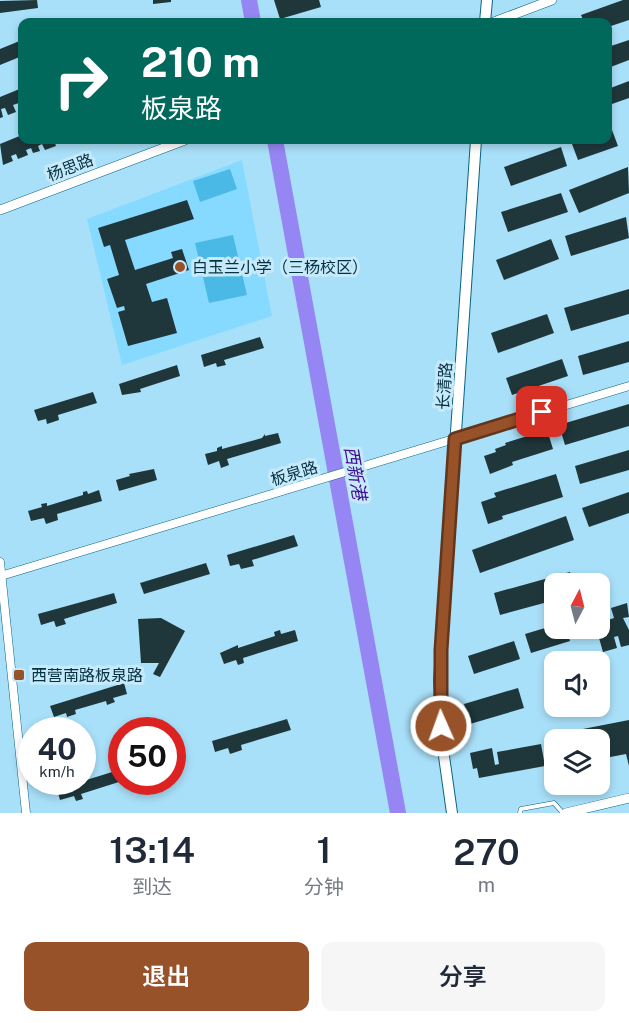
<!DOCTYPE html>
<html lang="zh">
<meta charset="utf-8">
<style>
:root{--surface:#fff;--page:#f6f6f7;--text:#1f2937;--muted:#747a83;--accent:#98522a}
body{margin:0;font-family:"Public Sans","Noto Sans SC",sans-serif;background:var(--page);color:var(--text);height:100vh;display:flex;flex-direction:column;font-size:22px;white-space:nowrap}
*{box-sizing:border-box;margin:0}
p{font-size:20px;color:var(--muted)}
.icon{flex:none;width:33px;height:33px;fill:none;stroke:currentColor;stroke-width:2;stroke-linecap:round;stroke-linejoin:round}
.map{position:relative;height:813px;overflow:hidden}
.side{display:flex;flex-direction:column;background:var(--surface);flex:1}
.side>*{flex:none}
.hud{position:absolute;left:18px;top:18px;width:594px;height:126px;border-radius:12px;box-shadow:0 3px 9px #0003;background:#00695c;color:#fff;overflow:hidden}
.needle{width:39px;rotate:7deg}
.controls{position:absolute;left:544px;top:573px;display:grid;gap:12px}
.controls a{display:grid;place-items:center;width:66px;height:66px;border-radius:12px;background:var(--surface);box-shadow:0 3px 9px #0003;font-size:30px}
.speed{position:absolute;left:18px;top:717px;display:flex;gap:12px;font-size:30px;font-weight:700;text-align:center}
.speed>*{display:grid;place-content:center;width:78px;height:78px;border-radius:50%;background:var(--surface);box-shadow:0 3px 9px #0003;line-height:1}
.speed small{font-size:15px;font-weight:400}
.speed .limit{border:9px solid #d22;background:#fff;color:#111}
.pin{position:absolute;display:grid;place-items:center;width:51px;height:51px;color:#fff;margin:-26px;border-radius:12px;box-shadow:0 3px 9px #0006}
.me{position:absolute;width:66px;margin:-33px;rotate:358deg;stroke-linejoin:round;filter:drop-shadow(0 0 4px #0008)}
.turn{display:flex;align-items:center;gap:21px;height:126px;padding:0 24px;font-size:27px}
.turn .icon{width:78px;height:78px;stroke-width:2.5}
.turn b{display:block;font-size:42px;line-height:51px}
.eta{display:flex;justify-content:space-evenly;align-items:center;height:102px;text-align:center}
.eta b{font-size:36px;font-weight:600;line-height:42px}
.primary-button{display:flex;gap:12px;margin-top:auto;padding:12px 24px}
.primary-button a{flex:1;height:69px;border-radius:12px;background:var(--accent);color:#fff;font-size:24px;font-weight:600;line-height:69px;text-align:center}
.primary-button a+a{background:var(--page);color:var(--text)}
.map>svg:first-child{display:block}
</style>
<div class="map">
<svg width="629" height="813" viewBox="0 0 629 813">
<rect width="100%" height="100%" fill="#a9e0f9"/>
<path fill="#87daff" d="M 242,160 L 272,316 L 122,365 L 87,219 Z"/>
<g fill="#4bb9e5">
<path d="M 230,169 L 237,189 L 200,202 L 193,181 Z"/>
<path d="M 233,235 L 247,295 L 209,303 L 195,243 Z"/>
</g>
<g fill="none" stroke-linecap="round" stroke-linejoin="round">
<g stroke="#9686f3" stroke-width="16">
<path d="M 249,0 L 253,22"/>
<path d="M 275,140 L 398,813"/>
</g>
</g>
<g fill="#1f373b">
<path d="M 37,0 L 38,8 L 0,13 L 0,1 Z"/>
<path d="M 153,0 L 171,0 L 171,2 L 153,4 Z"/>
<path d="M 274,0 L 319,0 L 321,7 L 280,19 Z"/>
<path d="M 623,0 L 629,0 L 629,20 L 608,27 L 608,22 L 584,22 L 581,15 Z"/>
<path d="M 22,40 L 22,56 L 0,65 L 0,49 Z"/>
<path d="M 629,40 L 629,60 L 608,68 L 608,47 Z"/>
<path d="M 629,81 L 629,98 L 612,104 L 608,89 Z"/>
<path d="M 22,88 L 22,112 L 19,103 L 13,105 L 16,112 L 8,115 L 5,108 L 1,109 L 3,117 L 0,118 L 0,97 Z"/>
<path d="M 612,130 L 618,146 L 578,160 L 572,144 L 584,140 L 608,140 L 608,131 Z"/>
<path d="M 22,135 L 22,140 L 54,140 L 56,146 L 45,150 L 42,144 L 38,146 L 40,151 L 33,153 L 31,148 L 26,150 L 28,155 L 18,159 L 16,154 L 11,156 L 13,161 L 3,165 L 0,144 Z"/>
<path d="M 561,147 L 567,166 L 511,186 L 504,167 Z"/>
<path d="M 628,167 L 629,193 L 579,213 L 569,190 Z"/>
<path d="M 561,193 L 568,212 L 508,232 L 501,212 Z"/>
<path d="M 187,200 L 194,219 L 125,240 L 135,270 L 173,258 L 171,252 L 182,249 L 189,270 L 146,284 L 152,302 L 167,298 L 177,333 L 128,346 L 118,312 L 125,310 L 124,306 L 117,308 L 107,279 L 119,275 L 110,245 L 104,247 L 98,228 Z"/>
<path d="M 626,217 L 629,238 L 571,256 L 565,236 Z"/>
<path d="M 551,239 L 559,259 L 504,280 L 496,260 Z"/>
<path d="M 629,289 L 629,314 L 571,331 L 564,308 Z"/>
<path d="M 547,314 L 554,333 L 498,353 L 491,333 Z"/>
<path d="M 260,337 L 264,348 L 224,360 L 226,365 L 217,367 L 216,363 L 204,367 L 201,355 Z"/>
<path d="M 629,341 L 629,362 L 583,375 L 578,356 Z"/>
<path d="M 562,359 L 568,376 L 512,395 L 506,378 Z"/>
<path d="M 177,365 L 180,376 L 140,389 L 141,392 L 122,395 L 119,384 Z"/>
<path d="M 93,392 L 97,403 L 58,415 L 59,420 L 47,424 L 46,419 L 38,421 L 34,410 Z"/>
<path d="M 629,404 L 629,426 L 565,445 L 559,425 Z"/>
<path d="M 547,430 L 553,449 L 512,462 L 513,465 L 490,474 L 484,456 L 496,452 L 495,449 L 506,445 L 505,443 Z"/>
<path d="M 278,433 L 281,443 L 227,459 L 229,465 L 221,468 L 219,461 L 208,465 L 205,454 L 217,451 L 217,448 L 222,446 L 222,449 L 262,438 L 265,434 L 265,436 Z"/>
<path d="M 629,450 L 629,470 L 580,484 L 575,466 Z"/>
<path d="M 154,469 L 157,480 L 119,491 L 116,480 L 130,476 L 129,474 Z"/>
<path d="M 556,474 L 563,497 L 502,516 L 503,519 L 488,524 L 481,502 L 496,497 L 494,493 Z"/>
<path d="M 99,490 L 102,501 L 57,514 L 58,520 L 46,524 L 44,518 L 31,521 L 28,511 L 42,507 L 41,504 L 47,503 L 47,506 L 83,495 L 83,492 L 87,491 L 88,494 Z"/>
<path d="M 629,492 L 629,513 L 589,527 L 582,508 Z"/>
<path d="M 566,516 L 574,540 L 480,573 L 472,550 Z"/>
<path d="M 294,535 L 298,546 L 252,560 L 254,566 L 241,569 L 239,564 L 230,566 L 227,555 Z"/>
<path d="M 206,563 L 210,574 L 144,594 L 140,583 Z"/>
<path d="M 570,572 L 574,584 L 555,584 L 555,600 L 500,615 L 494,593 Z"/>
<path d="M 114,593 L 117,603 L 64,619 L 66,624 L 56,627 L 54,621 L 41,625 L 38,614 Z"/>
<path d="M 627,603 L 629,617 L 623,618 L 629,630 L 629,645 L 621,647 L 618,636 L 614,637 L 617,648 L 603,652 L 599,638 L 607,636 L 604,627 L 600,628 L 600,612 L 605,621 L 614,618 L 611,608 Z"/>
<path d="M 161,618 L 185,631 L 160,677 L 153,674 L 159,663 L 141,663 L 138,619 Z"/>
<path d="M 555,625 L 555,628 L 566,628 L 570,641 L 531,653 L 525,634 Z"/>
<path d="M 280,630 L 281,634 L 295,630 L 298,641 L 243,658 L 244,663 L 238,665 L 236,660 L 224,664 L 220,653 L 238,645 L 238,648 L 275,636 L 274,632 Z"/>
<path d="M 514,641 L 520,659 L 474,674 L 468,656 Z"/>
<path d="M 124,683 L 127,694 L 113,698 L 115,702 L 107,705 L 106,701 L 75,710 L 76,714 L 67,717 L 66,713 L 54,717 L 50,706 Z"/>
<path d="M 518,688 L 524,708 L 470,724 L 464,704 Z"/>
<path d="M 287,719 L 291,730 L 241,745 L 242,750 L 230,754 L 228,748 L 215,752 L 212,741 Z"/>
<path d="M 629,720 L 629,766 L 626,754 L 600,759 L 600,740 L 555,740 L 554,747 L 552,735 Z"/>
<path d="M 541,744 L 545,766 L 479,778 L 477,768 L 473,769 L 470,753 L 492,748 L 495,765 L 499,764 L 497,752 Z"/>
<path d="M 122,769 L 122,781 L 81,794 L 83,799 L 76,801 L 74,796 L 60,800 L 57,789 Z"/>
</g>
<g fill="none" stroke-linecap="round" stroke-linejoin="round">
<g stroke="#0b6381" stroke-width="5">
<path id="service" d="M 520,813 L 521,809 L 554,803 L 563,813"/>
</g>
<g stroke="#0b6381" stroke-width="9">
<g id="minor">
<path d="M 0,562 L 26,813"/>
<path d="M 1,576 L 629,386"/>
</g>
</g>
<g stroke="#0b6381" stroke-width="10">
<g id="tertiary">
<path d="M 494,22 L 552,0"/>
<path d="M 0,210 L 185,140"/>
<path d="M 566,813 L 629,798"/>
</g>
</g>
<g stroke="#0b6381" stroke-width="12">
<g id="secondary">
<path d="M 485,22 L 487,0"/>
<path d="M 452,813 L 442,742 L 439,680 L 476,140"/>
</g>
</g>
<use href="#service" stroke="#fff" stroke-width="4"/>
<use href="#minor" stroke="#fff" stroke-width="8"/>
<use href="#tertiary" stroke="#fff" stroke-width="9"/>
<use href="#secondary" stroke="#fff" stroke-width="10"/>
</g>
<g fill="none" stroke-linecap="round" stroke-linejoin="round">
<g stroke="#63351b" stroke-width="15">
<path id="route" d="M 441,726 L 441,650 L 455,439 L 542,412"/>
</g>
<use href="#route" stroke="#98522a" stroke-width="10"/>
</g>
<g fill="#98522a" stroke="#c7eafb" stroke-width="2">
<circle cx="180" cy="267" r="6"/>
<rect x="13" y="669" width="12" height="12" rx="3"/>
</g>
<g text-anchor="middle" stroke-width="6" stroke-linejoin="round" paint-order="stroke">
<g font-size="16" fill="#043242" stroke="#c7eafb">
<text transform="translate(70 167) rotate(-21)" y="6">杨思路</text>
<text transform="translate(444 386) rotate(-86)" y="6">长清路</text>
<text transform="translate(294 473) rotate(-17)" y="6">板泉路</text>
</g>
<g font-size="16" fill="#043242" stroke="#c7eafb" text-anchor="start">
<text x="192" y="273">白玉兰小学（三杨校区）</text>
<text x="31" y="681">西营南路板泉路</text>
</g>
<g font-size="18" font-style="italic" fill="#3d0d92" stroke="#c7eafb">
<text transform="translate(355 473) rotate(80)" y="6">西新港</text>
</g>
</g>
</svg>
<div class="controls">
<a><svg class="needle" viewBox="-14 -14 28 28"><path d="M0-13l5 13h-10z" fill="#e53935"/><path d="M0 13l5-13h-10z" fill="#747a83"/></svg></a>
<a><svg class="icon" aria-label="sound" viewBox="0 0 24 24"><path d="M4 9h4l5-4v14l-5-4H4zM17 9q2 3 0 6"/></svg></a>
<a><svg class="icon" aria-label="layers" viewBox="0 0 24 24"><path d="M12 4l9 5-9 5-9-5zM3 14l9 5 9-5"/></svg></a>
</div>
<div class="speed"><div>40<small>km/h</small></div><div class="limit">50</div></div>
<div class="pin" style="left:542px;top:412px;background:#d93025"><svg class="icon" aria-label="arrive" viewBox="0 0 24 24"><path d="M6 21V4h12l-3 4 3 4H6"/></svg></div>
<svg class="me" style="left:441px;top:726px" viewBox="-20 -20 40 40"><circle r="17" fill="#98522a" stroke="#fff" stroke-width="3"/><path d="M0-11L8 9 0 5-8 9z" fill="#fff"/></svg>
<div class="hud">
<div class="turn"><svg class="icon" aria-label="right" viewBox="0 0 24 24"><path d="M7 20v-9h11M14 6l5 5-5 5"/></svg><div><b>210 m</b>板泉路</div></div>
</div>
</div>
<section class="side">
<div class="eta">
<div><b>13:14</b><p>到达</p></div>
<div><b>1</b><p>分钟</p></div>
<div><b>270</b><p>m</p></div>
</div>
<div class="primary-button"><a>退出</a><a>分享</a></div>
</section>
